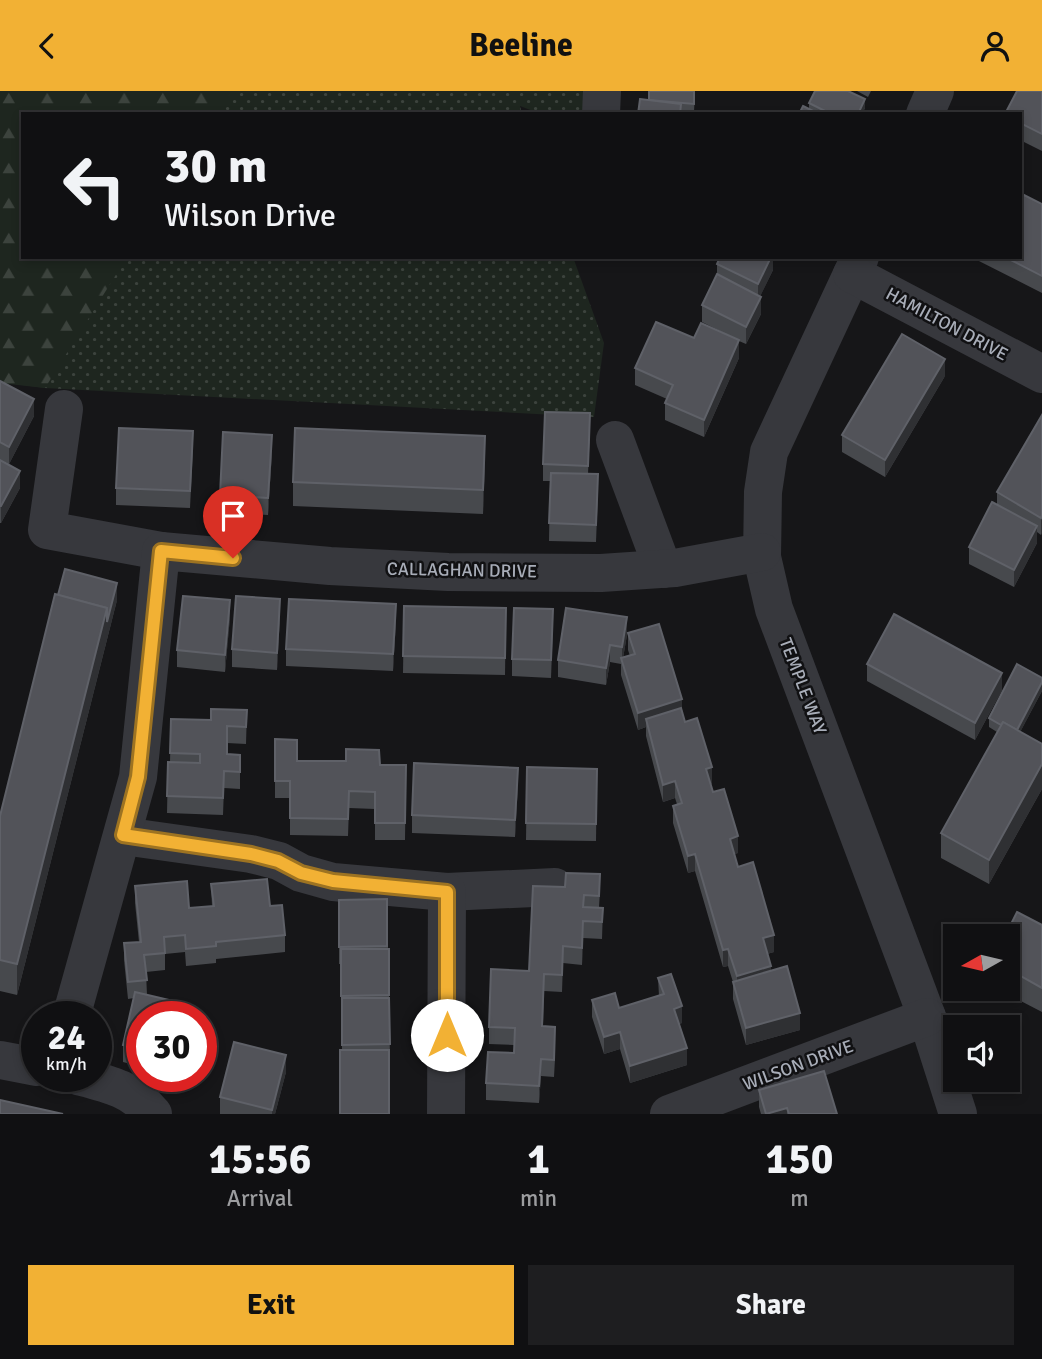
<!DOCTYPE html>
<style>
:root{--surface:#101012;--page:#1e1e20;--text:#f1f3f6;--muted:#9c9d9f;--line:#303032;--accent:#f2b134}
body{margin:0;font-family:Signika,sans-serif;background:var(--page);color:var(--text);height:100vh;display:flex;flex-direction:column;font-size:26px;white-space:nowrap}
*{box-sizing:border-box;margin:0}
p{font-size:23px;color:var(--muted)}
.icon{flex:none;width:38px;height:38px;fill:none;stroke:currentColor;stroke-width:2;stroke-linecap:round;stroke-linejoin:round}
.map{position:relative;height:1023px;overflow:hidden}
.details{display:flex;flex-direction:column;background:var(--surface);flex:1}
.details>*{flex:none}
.guide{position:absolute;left:21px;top:21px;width:1001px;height:147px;border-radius:0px;box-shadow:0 4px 10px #0003,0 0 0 2px var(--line);background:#101012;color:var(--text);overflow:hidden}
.needle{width:46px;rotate:262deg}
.fabs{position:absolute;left:943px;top:833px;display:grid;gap:14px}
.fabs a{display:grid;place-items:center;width:77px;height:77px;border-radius:0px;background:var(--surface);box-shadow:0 4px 10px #0003,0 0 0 2px var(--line);font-size:35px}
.speed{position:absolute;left:21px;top:910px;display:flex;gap:14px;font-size:35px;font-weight:700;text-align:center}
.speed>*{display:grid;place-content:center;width:91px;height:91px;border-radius:50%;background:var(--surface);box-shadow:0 4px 10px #0003,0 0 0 2px var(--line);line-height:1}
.speed small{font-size:18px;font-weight:400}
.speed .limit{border:10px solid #d22;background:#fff;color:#111}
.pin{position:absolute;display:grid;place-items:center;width:60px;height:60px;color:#fff;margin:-72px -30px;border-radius:50% 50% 50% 0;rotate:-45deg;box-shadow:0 0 7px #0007}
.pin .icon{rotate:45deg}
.me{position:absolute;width:77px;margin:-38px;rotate:0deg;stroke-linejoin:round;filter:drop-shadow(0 0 5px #0008)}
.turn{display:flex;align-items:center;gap:24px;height:147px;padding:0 28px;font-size:32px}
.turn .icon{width:91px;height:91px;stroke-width:2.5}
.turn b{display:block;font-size:49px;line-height:60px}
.eta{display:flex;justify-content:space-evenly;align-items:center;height:119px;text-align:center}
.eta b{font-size:42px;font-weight:700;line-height:49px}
.button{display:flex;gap:14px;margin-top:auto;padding:14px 28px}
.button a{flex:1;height:80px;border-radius:0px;background:var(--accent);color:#111;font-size:28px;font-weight:700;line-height:80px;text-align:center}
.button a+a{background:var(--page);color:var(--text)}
header{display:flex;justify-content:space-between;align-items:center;height:91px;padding:0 28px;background:var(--accent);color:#111;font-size:32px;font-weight:700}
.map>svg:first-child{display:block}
</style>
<header><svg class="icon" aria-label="back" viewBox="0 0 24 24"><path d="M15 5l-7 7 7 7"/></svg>Beeline<svg class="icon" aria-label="person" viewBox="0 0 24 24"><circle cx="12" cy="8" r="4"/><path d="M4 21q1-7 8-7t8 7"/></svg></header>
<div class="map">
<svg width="1042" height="1023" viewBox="0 0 1042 1023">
<defs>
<pattern id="grass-dots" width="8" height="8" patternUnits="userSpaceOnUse" patternTransform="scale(1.75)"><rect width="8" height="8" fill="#1e261f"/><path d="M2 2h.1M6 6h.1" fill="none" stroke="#3c433d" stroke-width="1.8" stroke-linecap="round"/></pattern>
<pattern id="forest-firs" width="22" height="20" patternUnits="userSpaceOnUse" patternTransform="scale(1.75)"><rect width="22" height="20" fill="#1e261f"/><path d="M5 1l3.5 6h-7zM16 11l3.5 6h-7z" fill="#3c433d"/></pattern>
</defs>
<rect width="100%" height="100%" fill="#161618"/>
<path fill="url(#grass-dots)" d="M 0,0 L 585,0 L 586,23 L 541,23 L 520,15 L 522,23 L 23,23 L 23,166 L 573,166 L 604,252 L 594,326 L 45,297 L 0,291 Z"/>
<path fill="url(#forest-firs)" d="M 0,0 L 232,0 L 217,23 L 23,23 L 23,166 L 127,166 L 45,297 L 0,292 Z"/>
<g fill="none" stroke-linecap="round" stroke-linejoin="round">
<g stroke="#37383d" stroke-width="38">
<path d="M 601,23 L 602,0"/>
<path d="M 925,23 L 935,0"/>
<path d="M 860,166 L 769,361 L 763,401 L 762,466 L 774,518 L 927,926 L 958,1023"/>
<path d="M 852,183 L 1042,283"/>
<path d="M 64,318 L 47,439 L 161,460"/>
<path d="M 615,349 L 663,478"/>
<path d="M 123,745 L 251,763 L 279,770 L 301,782 L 333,791 L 447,801 L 555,796"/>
<path d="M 71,926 L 138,686 L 161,460 L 330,475 L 448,481 L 601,482 L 675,477 L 762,461"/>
<path d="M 0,969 L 37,976"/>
<path d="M 78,985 C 109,993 132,998 153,1023"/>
<path d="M 446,1023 L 447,801"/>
<path d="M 669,1023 L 927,926"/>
</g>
</g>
<g fill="#47494d">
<path d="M 695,0 L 694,21 L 681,21 L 681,23 L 649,9 Z"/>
<path d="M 857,0 L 871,0 L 868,6 Z"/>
<path d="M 1042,0 L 1042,60 L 1020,49 L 1020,23 Z"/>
<path d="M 809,12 L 865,17 L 862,23 L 799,23 L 809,18 Z"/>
<path d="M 1042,113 L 1042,202 L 971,166 L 1020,166 Z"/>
<path d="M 773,166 L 773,179 L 760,205 L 761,223 L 746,253 L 739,250 L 739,267 L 704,346 L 665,329 L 665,312 L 667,308 L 635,294 L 635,277 L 738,249 L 702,231 L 702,214 L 717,184 L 717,173 Z"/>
<path d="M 945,285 L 885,386 L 842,361 L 842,344 Z"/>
<path d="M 0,290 L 34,325 L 9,373 L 0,368 Z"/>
<path d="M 1042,324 L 1042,441 L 1041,444 L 1037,441 L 1037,452 L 1014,496 L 969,473 L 969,456 L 997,414 L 997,401 Z"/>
<path d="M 590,340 L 588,383 L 598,401 L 596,451 L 549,450 L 550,390 L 543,390 L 543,373 Z"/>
<path d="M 193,357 L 190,417 L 116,414 L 116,397 Z"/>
<path d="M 272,361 L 268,424 L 220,421 L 220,404 Z"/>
<path d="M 0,369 L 20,397 L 1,432 L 0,432 Z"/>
<path d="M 485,369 L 483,423 L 293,415 L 293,391 Z"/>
<path d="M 117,509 L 17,904 L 0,900 L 0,725 Z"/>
<path d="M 404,515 L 506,517 L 505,584 L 403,582 Z"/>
<path d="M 280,525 L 277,579 L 232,576 L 232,558 Z"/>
<path d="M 230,526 L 225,581 L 177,576 L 177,559 Z"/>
<path d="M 396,530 L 393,580 L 286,575 L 286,558 Z"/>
<path d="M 553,535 L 551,587 L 512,585 L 512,568 Z"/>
<path d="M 628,542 L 682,619 L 685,631 L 712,693 L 711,693 L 713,701 L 738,762 L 734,763 L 738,776 L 774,861 L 767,863 L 771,880 L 800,939 L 746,954 L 733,908 L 733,891 L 728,875 L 723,876 L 695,780 L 688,782 L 673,732 L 673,715 L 677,713 L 675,707 L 663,711 L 646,645 L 646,636 L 638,639 L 621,584 L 621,573 L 610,571 L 606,594 L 558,586 L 558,569 L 627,544 L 623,567 L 630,565 L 628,559 Z"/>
<path d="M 867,573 L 1002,599 L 975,649 L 867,590 Z"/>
<path d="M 1042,587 L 1042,600 L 1020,641 L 1042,653 L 1042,698 L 989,793 L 941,767 L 941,742 L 997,641 L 989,636 L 989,627 Z"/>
<path d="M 247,619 L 246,653 L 227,652 L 227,663 L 240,664 L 240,698 L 224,697 L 223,724 L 167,722 L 168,671 L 170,671 L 171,628 L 211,629 Z"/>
<path d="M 275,648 L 297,670 L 380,674 L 406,674 L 405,749 L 375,749 L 375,718 L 349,717 L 348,745 L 290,744 L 290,707 L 275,707 Z"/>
<path d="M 527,676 L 597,678 L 596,750 L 526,749 Z"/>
<path d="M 518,694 L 515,746 L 412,742 L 412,724 Z"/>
<path d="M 211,793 L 270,815 L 285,844 L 285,861 L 216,868 L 216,872 L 186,875 L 185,861 L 165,863 L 165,879 L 146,881 L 147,904 L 186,926 L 142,926 L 142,976 L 123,971 L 123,954 L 134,907 L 128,908 L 124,869 L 124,852 L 139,851 L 135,812 L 135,795 L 189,817 L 212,815 Z"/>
<path d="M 565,796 L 600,800 L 599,816 L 603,817 L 602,848 L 583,847 L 582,874 L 563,872 L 562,901 L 544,900 L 543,935 L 555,968 L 554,986 L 541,985 L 539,1012 L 486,1009 L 486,992 L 514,962 L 514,954 L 489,953 L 489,936 L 529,880 Z"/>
<path d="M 387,808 L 389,904 L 390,970 L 342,959 L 341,873 L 339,873 L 339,809 Z"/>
<path d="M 1042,834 L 1042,921 L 998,898 L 1008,898 L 1008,845 Z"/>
<path d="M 658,887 L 682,932 L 679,933 L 687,974 L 630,992 L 620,958 L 604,963 L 592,926 L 592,909 L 619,917 L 659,905 Z"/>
<path d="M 286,981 L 275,1023 L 220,1023 L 220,1006 Z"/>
<path d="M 759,999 L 837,1023 L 761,1023 L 759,1016 Z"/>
</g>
<g fill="#2f3033">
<path d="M 865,8 L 865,17 L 862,23 L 858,23 Z"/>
<path d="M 771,166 L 773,166 L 773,179 L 758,210 L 758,193 Z"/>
<path d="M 761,206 L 761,223 L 746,253 L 746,236 Z"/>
<path d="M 739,249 L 739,267 L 704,346 L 704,329 Z"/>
<path d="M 945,268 L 945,285 L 885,386 L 885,369 Z"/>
<path d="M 34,308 L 34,325 L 9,373 L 9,356 Z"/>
<path d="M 272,344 L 272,361 L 268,424 L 268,407 Z"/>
<path d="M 485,345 L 485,369 L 483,423 L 483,399 Z"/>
<path d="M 20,380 L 20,397 L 1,432 L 1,415 Z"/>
<path d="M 1042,424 L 1042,441 L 1041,444 L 1041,427 Z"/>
<path d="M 1037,435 L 1037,452 L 1014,496 L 1014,479 Z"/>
<path d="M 117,492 L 117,509 L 17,904 L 17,873 L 107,517 Z"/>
<path d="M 280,508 L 280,525 L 277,579 L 277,562 Z"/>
<path d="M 230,509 L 230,526 L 225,581 L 225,564 Z"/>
<path d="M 396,513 L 396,530 L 393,580 L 393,563 Z"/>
<path d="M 627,526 L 627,544 L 622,573 L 622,556 Z"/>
<path d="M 610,554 L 610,571 L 606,594 L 606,577 Z"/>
<path d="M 1002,582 L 1002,599 L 975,649 L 975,632 Z"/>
<path d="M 1042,591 L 1042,600 L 1015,651 L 1015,642 Z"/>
<path d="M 682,608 L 682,625 L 646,628 L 646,636 L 638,639 L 638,622 Z"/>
<path d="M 1042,673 L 1042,698 L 989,793 L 989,769 Z"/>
<path d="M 712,676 L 712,693 L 706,695 L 706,678 Z"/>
<path d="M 518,677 L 518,694 L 515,746 L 515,729 Z"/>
<path d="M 675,690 L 675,707 L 663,711 L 663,694 Z"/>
<path d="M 738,745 L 738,762 L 730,765 L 730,748 Z"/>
<path d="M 695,763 L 695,780 L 688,782 L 688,765 Z"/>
<path d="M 584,804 L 583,847 L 582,874 L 582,857 Z"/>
<path d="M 774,844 L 774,861 L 763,864 L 763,847 Z"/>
<path d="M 728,858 L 728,875 L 723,876 L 723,859 Z"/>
<path d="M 771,875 L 771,892 L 737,902 L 737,885 Z"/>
<path d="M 682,915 L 682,932 L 674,935 L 674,918 Z"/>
<path d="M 800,922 L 800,939 L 746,954 L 746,937 Z"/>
<path d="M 620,941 L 620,958 L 604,963 L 604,946 Z"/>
<path d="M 687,957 L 687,974 L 630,992 L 630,975 Z"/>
<path d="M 286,964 L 286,981 L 275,1023 L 272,1023 L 272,1019 Z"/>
<path d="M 541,968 L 541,985 L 539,1012 L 539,995 Z"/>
<path d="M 787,1017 L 787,1023 L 768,1023 Z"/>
</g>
<g fill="#525359" stroke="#5f6168" stroke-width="2">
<path d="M 649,0 L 694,0 L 694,13 L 649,9 Z"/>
<path d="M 815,0 L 848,0 L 865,8 L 858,23 L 831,23 L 809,12 Z"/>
<path d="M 1017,0 L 1042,0 L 1042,43 L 1020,32 L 1020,23 L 1005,23 Z"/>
<path d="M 640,8 L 681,13 L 680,23 L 638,23 Z"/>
<path d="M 803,15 L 819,23 L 799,23 Z"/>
<path d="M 1020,102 L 1042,113 L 1042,185 L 1005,166 L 1020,166 Z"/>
<path d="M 720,166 L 771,166 L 758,193 L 717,173 Z"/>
<path d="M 717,183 L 761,206 L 746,236 L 702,214 Z"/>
<path d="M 656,231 L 694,247 L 701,232 L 739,249 L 704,329 L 665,312 L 673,294 L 635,277 Z"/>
<path d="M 902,243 L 945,268 L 885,369 L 842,344 Z"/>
<path d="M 0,290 L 34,308 L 9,356 L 0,351 Z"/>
<path d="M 545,321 L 590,322 L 588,375 L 543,373 Z"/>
<path d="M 1042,324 L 1042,424 L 1041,427 L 997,401 Z"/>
<path d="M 119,337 L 193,340 L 190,400 L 116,397 Z"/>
<path d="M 295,337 L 485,345 L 483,399 L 293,391 Z"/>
<path d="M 223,341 L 272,344 L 268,407 L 220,404 Z"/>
<path d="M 0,369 L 20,380 L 1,415 L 0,415 Z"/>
<path d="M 551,382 L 598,383 L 596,434 L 549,432 Z"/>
<path d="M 992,411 L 1037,435 L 1014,479 L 969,456 Z"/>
<path d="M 65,478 L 117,492 L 107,531 L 107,517 L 58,504 Z"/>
<path d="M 55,503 L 107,517 L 17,873 L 0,869 L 0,725 Z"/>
<path d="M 183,505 L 230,509 L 225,564 L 177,559 Z"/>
<path d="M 236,505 L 280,508 L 277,562 L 232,558 Z"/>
<path d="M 289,508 L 396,513 L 393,563 L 286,558 Z"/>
<path d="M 404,515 L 506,517 L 505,567 L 403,565 Z"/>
<path d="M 514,517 L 553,518 L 551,569 L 512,568 Z"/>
<path d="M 566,517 L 627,526 L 622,556 L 610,554 L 606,577 L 558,569 Z"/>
<path d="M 894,523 L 1002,582 L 975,632 L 867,573 Z"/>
<path d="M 659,533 L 682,608 L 638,622 L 621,567 L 635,563 L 628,542 Z"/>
<path d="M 1017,573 L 1042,587 L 1042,591 L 1017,639 L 1003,631 L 1001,634 L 989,627 Z"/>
<path d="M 681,617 L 685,631 L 697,627 L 712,676 L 706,678 L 713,701 L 724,698 L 738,745 L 730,748 L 738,776 L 753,771 L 774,844 L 763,847 L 771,875 L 737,885 L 728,858 L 723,859 L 695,763 L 688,765 L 673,715 L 682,712 L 675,690 L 663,694 L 646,628 Z"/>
<path d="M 211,618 L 247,619 L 246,636 L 227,635 L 227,663 L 240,664 L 240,681 L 224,680 L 223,707 L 167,705 L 168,671 L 200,672 L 200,663 L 170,662 L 171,628 L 211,629 Z"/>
<path d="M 1003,631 L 1042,653 L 1042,673 L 989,769 L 941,742 Z"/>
<path d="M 275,648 L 297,649 L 297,670 L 346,670 L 346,658 L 379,659 L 380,674 L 406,674 L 405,732 L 375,732 L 375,701 L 349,700 L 348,728 L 290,727 L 290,690 L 275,690 Z"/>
<path d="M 414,672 L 518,677 L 515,729 L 412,724 Z"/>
<path d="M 527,676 L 597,678 L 596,733 L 526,732 Z"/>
<path d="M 566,782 L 600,783 L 599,805 L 584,804 L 583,816 L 603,817 L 602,831 L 583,830 L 582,857 L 563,855 L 562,884 L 544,883 L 542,935 L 555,936 L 554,969 L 541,968 L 539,995 L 486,992 L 488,961 L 514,962 L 515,937 L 489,936 L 491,878 L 529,880 L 533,795 L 565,796 Z"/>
<path d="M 267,788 L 270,815 L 282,814 L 285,844 L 216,851 L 216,855 L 186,858 L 185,844 L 164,846 L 165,862 L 144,864 L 147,889 L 128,891 L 124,852 L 141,851 L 135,795 L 187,790 L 189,817 L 214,815 L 211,793 Z"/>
<path d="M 387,808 L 387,855 L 339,856 L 339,809 Z"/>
<path d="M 1017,821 L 1042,834 L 1042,897 L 1008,878 L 1008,845 L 1005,845 Z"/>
<path d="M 341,858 L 389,858 L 389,904 L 341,905 Z"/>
<path d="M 787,875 L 800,922 L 746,937 L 733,891 Z"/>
<path d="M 671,883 L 682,915 L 674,918 L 687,957 L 630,975 L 620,941 L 604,946 L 592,909 L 615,902 L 619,917 L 664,903 L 658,887 Z"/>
<path d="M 135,901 L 186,913 L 183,926 L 142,926 L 142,959 L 123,954 Z"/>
<path d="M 342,907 L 389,907 L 390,953 L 342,954 Z"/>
<path d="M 234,951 L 286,964 L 272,1019 L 220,1006 Z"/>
<rect x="340" y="959" width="49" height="64"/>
<path d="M 824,980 L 837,1023 L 789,1023 L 787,1017 L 766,1023 L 759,999 Z"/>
<path d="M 0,1009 L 63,1023 L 0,1023 Z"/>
</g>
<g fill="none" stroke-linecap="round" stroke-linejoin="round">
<g stroke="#9d7322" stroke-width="18">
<path id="route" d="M 233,467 L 161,460 L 138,686 L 123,744 L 251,763 L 278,770 L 301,782 L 333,790 L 447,801 L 447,944"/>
</g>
<use href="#route" stroke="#f2b134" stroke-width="12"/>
</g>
<g text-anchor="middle" stroke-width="5" stroke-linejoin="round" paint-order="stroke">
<g font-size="18" fill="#a8adb8" stroke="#111113">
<text transform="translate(947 233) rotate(28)" y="6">HAMILTON DRIVE</text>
<text transform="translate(462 479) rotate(1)" y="6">CALLAGHAN DRIVE</text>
<text transform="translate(803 595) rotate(69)" y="6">TEMPLE WAY</text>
<text transform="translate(798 974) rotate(-20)" y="6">WILSON DRIVE</text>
</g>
</g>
</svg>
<div class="fabs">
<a><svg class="needle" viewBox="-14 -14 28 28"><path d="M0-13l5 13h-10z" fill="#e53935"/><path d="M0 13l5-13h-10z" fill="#9c9d9f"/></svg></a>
<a><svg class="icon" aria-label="sound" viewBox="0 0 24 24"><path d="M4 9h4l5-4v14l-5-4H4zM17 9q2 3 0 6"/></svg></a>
</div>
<div class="speed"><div>24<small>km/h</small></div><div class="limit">30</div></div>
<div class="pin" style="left:233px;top:467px;background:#d93025"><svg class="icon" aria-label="arrive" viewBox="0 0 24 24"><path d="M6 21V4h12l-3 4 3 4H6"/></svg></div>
<svg class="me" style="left:447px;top:944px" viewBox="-20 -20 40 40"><circle r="19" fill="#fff"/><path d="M0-13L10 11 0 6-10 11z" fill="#f2b134"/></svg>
<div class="guide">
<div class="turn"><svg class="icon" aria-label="left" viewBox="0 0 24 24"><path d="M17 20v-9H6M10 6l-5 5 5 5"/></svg><div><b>30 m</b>Wilson Drive</div></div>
</div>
</div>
<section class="details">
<div class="eta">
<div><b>15:56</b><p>Arrival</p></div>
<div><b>1</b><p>min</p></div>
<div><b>150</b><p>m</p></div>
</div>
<div class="button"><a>Exit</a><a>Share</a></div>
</section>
